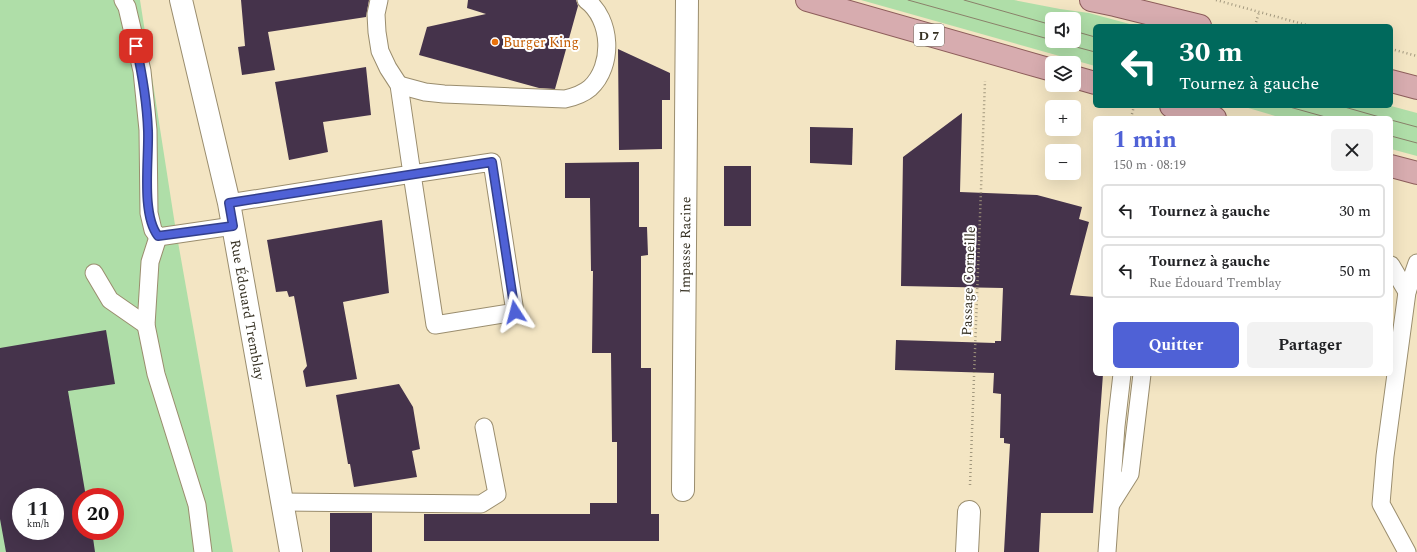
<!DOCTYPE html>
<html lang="fr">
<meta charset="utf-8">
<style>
:root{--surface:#fff;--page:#f2f2f2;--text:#202124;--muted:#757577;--line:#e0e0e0;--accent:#4f61d6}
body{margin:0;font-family:Spectral,serif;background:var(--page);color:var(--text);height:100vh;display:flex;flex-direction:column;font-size:15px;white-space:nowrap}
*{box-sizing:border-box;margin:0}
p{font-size:13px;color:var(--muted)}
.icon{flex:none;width:22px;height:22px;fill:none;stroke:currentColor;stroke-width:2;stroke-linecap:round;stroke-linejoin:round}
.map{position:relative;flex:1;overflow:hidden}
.side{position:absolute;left:1093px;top:116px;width:300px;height:260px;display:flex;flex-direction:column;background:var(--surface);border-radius:6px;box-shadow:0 4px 16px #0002}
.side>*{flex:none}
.top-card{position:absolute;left:1093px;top:24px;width:300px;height:84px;border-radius:6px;box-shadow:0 4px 16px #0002;background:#00695c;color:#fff;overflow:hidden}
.tools{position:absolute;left:1045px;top:12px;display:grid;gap:8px}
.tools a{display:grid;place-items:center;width:36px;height:36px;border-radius:6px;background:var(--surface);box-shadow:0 4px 16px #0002;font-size:20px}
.speed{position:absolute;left:12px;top:488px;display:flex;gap:8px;font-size:20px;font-weight:700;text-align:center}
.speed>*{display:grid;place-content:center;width:52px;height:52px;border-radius:50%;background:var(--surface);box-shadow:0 4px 16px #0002;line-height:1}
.speed small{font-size:10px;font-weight:400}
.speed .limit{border:6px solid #d22;background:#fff;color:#111}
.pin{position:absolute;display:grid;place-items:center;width:34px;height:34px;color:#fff;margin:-17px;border-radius:8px;box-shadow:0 2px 6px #0006}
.me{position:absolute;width:44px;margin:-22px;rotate:351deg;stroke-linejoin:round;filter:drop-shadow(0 0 3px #0008)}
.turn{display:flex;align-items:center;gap:14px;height:84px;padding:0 20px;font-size:18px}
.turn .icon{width:52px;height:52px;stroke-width:2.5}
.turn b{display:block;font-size:28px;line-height:34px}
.round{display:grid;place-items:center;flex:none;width:42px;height:42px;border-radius:6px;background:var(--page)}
.headline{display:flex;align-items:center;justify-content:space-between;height:68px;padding:0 20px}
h1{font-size:24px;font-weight:700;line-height:30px;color:var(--accent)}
.action{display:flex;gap:8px;margin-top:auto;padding:8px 20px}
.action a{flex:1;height:46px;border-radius:6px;background:var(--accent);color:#fff;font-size:16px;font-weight:700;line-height:46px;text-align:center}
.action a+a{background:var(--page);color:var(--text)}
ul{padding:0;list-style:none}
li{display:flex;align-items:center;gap:12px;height:54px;margin:0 8px 6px;padding:0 12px;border:2px solid var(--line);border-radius:6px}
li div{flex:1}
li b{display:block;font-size:15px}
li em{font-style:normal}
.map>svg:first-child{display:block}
</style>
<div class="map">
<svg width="1417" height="552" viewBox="0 0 1417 552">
<rect width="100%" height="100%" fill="#f3e5c3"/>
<g fill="#afdea8" fill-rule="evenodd">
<path d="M 0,0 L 140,0 L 175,225 L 233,552 L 0,552 ZM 21,497 L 55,497 L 55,531 L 21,531 ZM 81,497 L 115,497 L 115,531 L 81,531 Z"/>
<path d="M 861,0 L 1014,0 L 1060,9 L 1089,13 L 1137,26 L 1095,26 L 1095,66 ZM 1052,19 L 1074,19 L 1074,41 L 1052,41 Z"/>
<path d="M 1246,106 L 1391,106 L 1417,113 L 1417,156 L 1391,149 L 1391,118 L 1282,118 L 1245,107 Z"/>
</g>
<g fill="#45334b" fill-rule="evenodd">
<path d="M 241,0 L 369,0 L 366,17 L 268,32 L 275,70 L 242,75 L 238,47 L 245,46 Z"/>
<path d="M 468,0 L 576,0 L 578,6 L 555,89 L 539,88 L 419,55 L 427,27 L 486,14 L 467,8 Z"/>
<path d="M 618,49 L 670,73 L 670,100 L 662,100 L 662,149 L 619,150 Z"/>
<path d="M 366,67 L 371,115 L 323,122 L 328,152 L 289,160 L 275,82 Z"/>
<path d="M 962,113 L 960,192 L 1037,195 L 1082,207 L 1079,219 L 1089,222 L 1070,295 L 1095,297 L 1095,374 L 1103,374 L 1093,513 L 1041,513 L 1039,552 L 1004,552 L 1010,444 L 1004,443 L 1004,438 L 1000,438 L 1001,394 L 993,393 L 994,373 L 895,370 L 896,340 L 995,343 L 995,341 L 1001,341 L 1003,288 L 901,286 L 903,157 Z"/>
<path d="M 810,127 L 853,128 L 852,165 L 810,163 Z"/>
<path d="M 639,162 L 639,227 L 647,227 L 648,255 L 641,256 L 641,368 L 651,368 L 651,514 L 659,514 L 659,541 L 424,541 L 424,514 L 590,514 L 590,503 L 617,503 L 617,442 L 612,442 L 611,353 L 592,353 L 593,271 L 591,271 L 590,198 L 565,198 L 565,163 Z"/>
<rect x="724" y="166" width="27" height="60"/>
<path d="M 382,220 L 389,293 L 343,302 L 357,379 L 306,387 L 303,371 L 307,366 L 294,296 L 289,297 L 287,291 L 276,292 L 267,240 Z"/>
<path d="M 106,330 L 115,384 L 68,391 L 86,497 L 81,497 L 81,531 L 92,531 L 95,552 L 6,552 L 0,519 L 0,348 ZM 21,497 L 55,497 L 55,531 L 21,531 Z"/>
<path d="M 399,384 L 413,407 L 420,449 L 412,451 L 417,477 L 354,487 L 350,464 L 348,464 L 336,395 Z"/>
<rect x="330" y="513" width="42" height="39"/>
</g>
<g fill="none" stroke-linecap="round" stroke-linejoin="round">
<g stroke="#9a8d6e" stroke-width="19">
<g id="lane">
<path d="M 123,0 L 127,7 L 142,71 L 148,130 L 149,213 L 153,230 L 158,237 L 233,226"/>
<path d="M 399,85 L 425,92 L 444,94 L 565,99 C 574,97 583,94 590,88 C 614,66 612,19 586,0"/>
<path d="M 492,162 L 515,312 L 435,325 L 412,174 Z"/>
<path d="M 229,203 L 412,174 L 399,85 L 388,68 L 380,51 L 377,32 L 376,14 L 379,0"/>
<path d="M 158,237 L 150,262 L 146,325 L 156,374 L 197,505 L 203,552"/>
<path d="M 1391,265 L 1407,292"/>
<path d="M 94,273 L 110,300 L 146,325"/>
<path d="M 282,502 L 481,504 L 497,494 L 484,427"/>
<path d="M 1111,504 L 1130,474 L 1142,374"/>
<path d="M 1107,552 L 1116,426 L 1122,374"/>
<path d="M 1407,552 L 1381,504 L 1385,456 L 1407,292 L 1417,263"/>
</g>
</g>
<g stroke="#9a8d6e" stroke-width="24">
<g id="street">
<path id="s1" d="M 181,0 L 229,203 L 291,552"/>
<path id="s2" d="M 683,490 L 687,0"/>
<path d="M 967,552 L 969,512"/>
</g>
</g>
<g stroke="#8d5d5b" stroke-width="24">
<g id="primary">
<path d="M 807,0 L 1052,70"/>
<path d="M 1091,0 L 1115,5 L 1200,26"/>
<path d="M 1074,77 L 1095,83"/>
<path d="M 1391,81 L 1417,88"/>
<path d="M 1171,106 L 1215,118"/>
<path d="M 1391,166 L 1417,173"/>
</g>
</g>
<g stroke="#a2987e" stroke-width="2.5" stroke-dasharray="1 3" stroke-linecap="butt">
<path d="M 1216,0 L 1310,26"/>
<path d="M 1255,26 L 1259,12"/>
<path d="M 1391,49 L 1417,56"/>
<path d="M 1131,118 L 1134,106"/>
<path d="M 970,485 L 985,81"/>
</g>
<use href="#lane" stroke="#fff" stroke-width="17"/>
<use href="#street" stroke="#fff" stroke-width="22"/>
<use href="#primary" stroke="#d7acaf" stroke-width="22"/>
<g stroke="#8a816a" stroke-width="1">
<path d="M 908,0 L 1052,40"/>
<path d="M 964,0 L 1052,25"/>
<path d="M 1074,31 L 1095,37"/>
<path d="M 1054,41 L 1095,52"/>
<path d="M 1286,106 L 1329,118"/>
<path d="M 1341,106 L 1383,118"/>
<path d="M 1391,120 L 1417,127"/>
<path d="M 1391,136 L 1417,143"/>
</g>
</g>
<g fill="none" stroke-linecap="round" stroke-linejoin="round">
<g stroke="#333f8b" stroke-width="10">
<path id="route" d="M 136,46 C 142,73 147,102 148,131 C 149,160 141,214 158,236 L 233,226 L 229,203 L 492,162 L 515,312"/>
</g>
<use href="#route" stroke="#4f61d6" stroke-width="7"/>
</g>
<circle fill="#e8710a" stroke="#fff" stroke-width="1.5" cx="495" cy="42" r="4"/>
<g text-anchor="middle" stroke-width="4" stroke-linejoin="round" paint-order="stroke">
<rect fill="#fff" stroke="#726e64" stroke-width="1" x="914" y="24" width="30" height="22" rx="3"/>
<g font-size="13" font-weight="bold" fill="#353022">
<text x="929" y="40">D 7</text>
</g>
<g font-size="14" fill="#c56008" stroke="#fff" text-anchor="start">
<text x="503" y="47">Burger King</text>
</g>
<g font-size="14" fill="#353022" stroke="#fff">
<text dy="5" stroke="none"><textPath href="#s2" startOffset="245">Impasse Racine</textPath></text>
<text transform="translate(968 281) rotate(-88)" y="5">Passage Corneille</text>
<text dy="5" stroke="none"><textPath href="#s1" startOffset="317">Rue Édouard Tremblay</textPath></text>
</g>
</g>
</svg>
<div class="tools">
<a><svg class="icon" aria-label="sound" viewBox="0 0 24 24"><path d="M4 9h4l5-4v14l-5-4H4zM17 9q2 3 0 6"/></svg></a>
<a><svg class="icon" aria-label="layers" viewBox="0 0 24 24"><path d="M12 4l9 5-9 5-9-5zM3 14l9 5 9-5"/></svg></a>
<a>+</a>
<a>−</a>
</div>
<div class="speed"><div>11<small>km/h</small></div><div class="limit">20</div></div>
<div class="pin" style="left:136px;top:46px;background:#d93025"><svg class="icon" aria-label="arrive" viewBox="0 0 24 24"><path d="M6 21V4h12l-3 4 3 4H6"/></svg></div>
<svg class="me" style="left:515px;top:312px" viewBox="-20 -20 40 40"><path d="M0-17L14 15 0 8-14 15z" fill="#4f61d6" stroke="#fff" stroke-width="4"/></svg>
<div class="top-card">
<div class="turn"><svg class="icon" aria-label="left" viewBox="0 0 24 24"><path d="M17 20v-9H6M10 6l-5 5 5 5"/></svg><div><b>30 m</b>Tournez à gauche</div></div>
</div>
<section class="side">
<div class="headline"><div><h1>1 min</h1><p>150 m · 08:19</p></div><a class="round"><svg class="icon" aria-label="close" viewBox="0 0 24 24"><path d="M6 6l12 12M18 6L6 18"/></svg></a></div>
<ul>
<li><svg class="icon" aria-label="left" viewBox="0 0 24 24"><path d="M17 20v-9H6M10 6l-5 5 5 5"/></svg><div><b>Tournez à gauche</b></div><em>30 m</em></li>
<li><svg class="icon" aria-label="left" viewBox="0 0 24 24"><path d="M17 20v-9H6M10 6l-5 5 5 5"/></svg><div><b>Tournez à gauche</b><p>Rue Édouard Tremblay</p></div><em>50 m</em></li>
</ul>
<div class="action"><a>Quitter</a><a>Partager</a></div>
</section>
</div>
